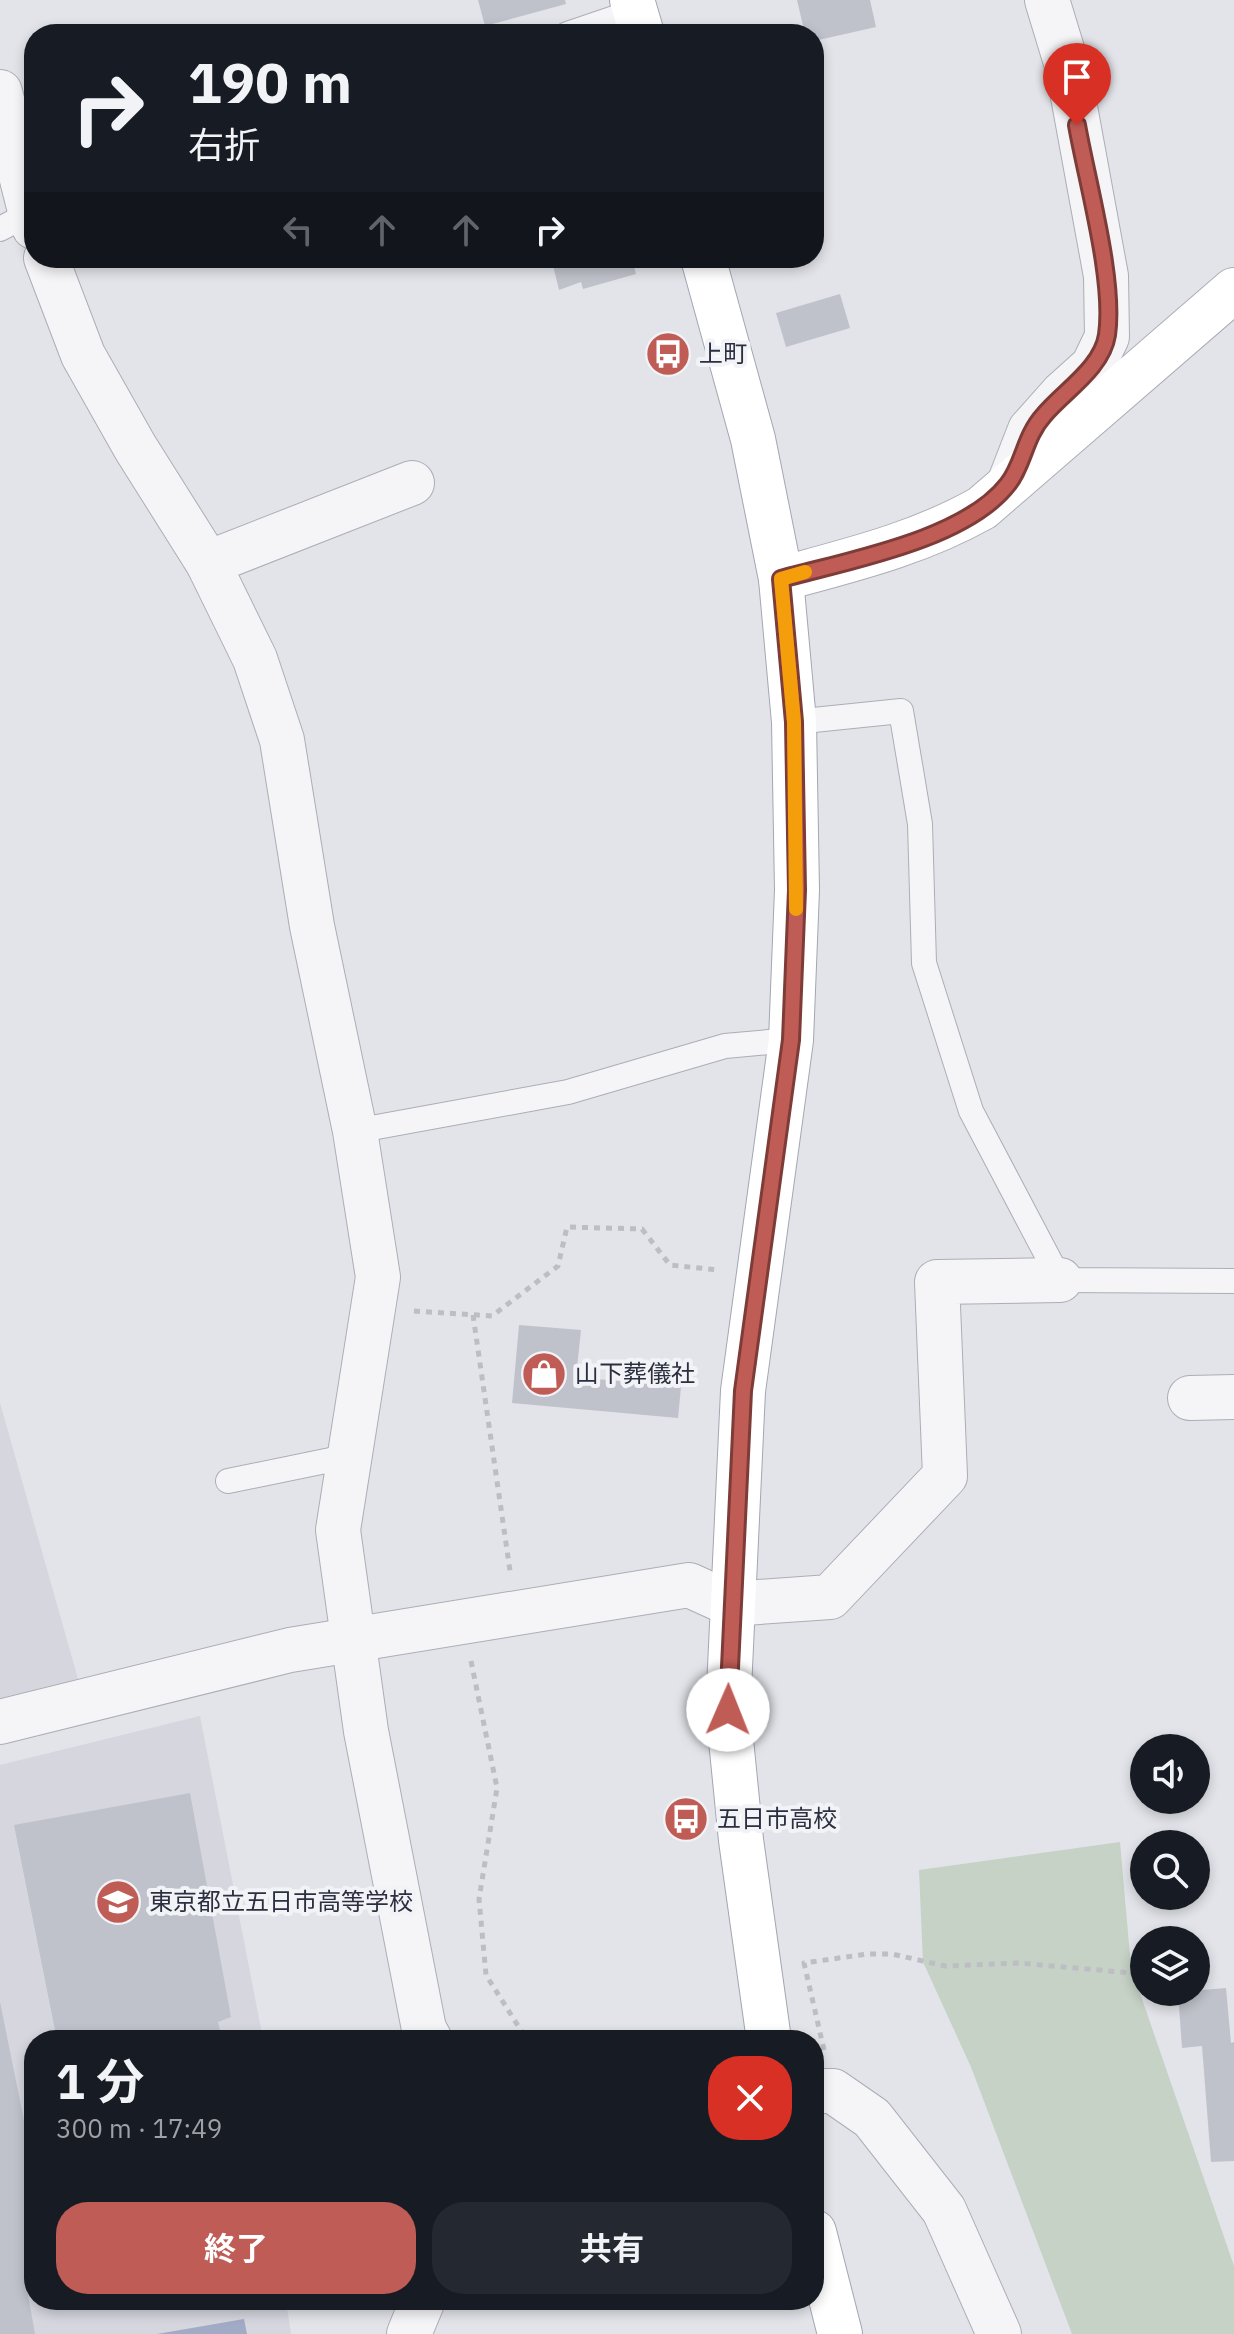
<!DOCTYPE html>
<html lang="ja">
<meta charset="utf-8">
<style>
:root{--surface:#171b24;--page:#242831;--text:#f1f3f6;--muted:#9ea1a6;--accent:#c05c56}
body{margin:0;font-family:"IBM Plex Sans","Noto Sans JP",sans-serif;background:var(--page);color:var(--text);height:100vh;display:flex;flex-direction:column;font-size:30px;white-space:nowrap}
*{box-sizing:border-box;margin:0}
p{font-size:26px;color:var(--muted)}
.icon{flex:none;width:44px;height:44px;fill:none;stroke:currentColor;stroke-width:2;stroke-linecap:round;stroke-linejoin:round}
.map{position:relative;flex:1;overflow:hidden}
.drawer{position:absolute;left:24px;top:2030px;width:800px;height:280px;display:flex;flex-direction:column;background:var(--surface);border-radius:32px;box-shadow:0 4px 12px #0003}
.drawer>*{flex:none}
.top-card{position:absolute;left:24px;top:24px;width:800px;height:244px;border-radius:32px;box-shadow:0 4px 12px #0003;background:#171b24;color:var(--text);overflow:hidden}
.tools{position:absolute;left:1130px;top:1734px;display:grid;gap:16px}
.tools a{display:grid;place-items:center;width:80px;height:80px;border-radius:50%;background:var(--surface);box-shadow:0 4px 12px #0003;font-size:40px}
.pin{position:absolute;display:grid;place-items:center;width:68px;height:68px;color:#fff;margin:-82px -34px;border-radius:50% 50% 50% 0;rotate:-45deg;box-shadow:0 0 8px #0007}
.pin .icon{rotate:45deg}
.me{position:absolute;width:88px;margin:-44px;rotate:1deg;stroke-linejoin:round;filter:drop-shadow(0 0 6px #0008)}
.turn{display:flex;align-items:center;gap:28px;height:168px;padding:0 32px;font-size:36px}
.turn .icon{width:104px;height:104px;stroke-width:2.5}
.turn b{display:block;font-size:56px;line-height:68px}
.lanes{display:flex;align-items:center;height:76px;padding:0 32px;background:#0003;justify-content:center;gap:40px;direction:ltr}
.lanes .off{opacity:.35}
.round{display:grid;place-items:center;flex:none;width:84px;height:84px;border-radius:32px;background:var(--page)}
.head{display:flex;align-items:center;justify-content:space-between;height:136px;padding:0 32px}
h1{font-size:48px;font-weight:700;line-height:60px}
.action{display:flex;gap:16px;margin-top:auto;padding:16px 32px}
.action a{flex:1;height:92px;border-radius:32px;background:var(--accent);color:#fff;font-size:32px;font-weight:700;line-height:92px;text-align:center}
.action a+a{background:var(--page);color:var(--text)}
.map>svg:first-child{display:block}
</style>
<div class="map">
<svg width="1234" height="2334" viewBox="0 0 1234 2334">
<rect width="100%" height="100%" fill="#e2e4e9"/>
<g fill="#d5d6de">
<path d="M 0,1403 L 78,1679 L 0,1701 Z"/>
<path d="M 200,1716 L 263,2039 L 34,2040 L 34,2300 L 286,2300 L 291,2334 L 0,2334 L 0,1765 Z"/>
</g>
<path fill="#c5d2c5" d="M 1120,1842 L 1131,1967 L 1234,2266 L 1234,2334 L 1072,2334 L 971,2067 L 923,1962 L 919,1870 Z"/>
<path fill="#a2abc5" d="M 244,2319 L 247,2334 L 157,2334 Z"/>
<g fill="#c0c2cb">
<path d="M 478,0 L 565,0 L 566,4 L 485,26 Z"/>
<path d="M 797,0 L 870,0 L 876,27 L 814,41 L 814,34 L 805,34 Z"/>
<path d="M 562,258 L 632,258 L 636,274 L 583,289 L 581,282 L 559,290 L 552,261 Z"/>
<path d="M 840,294 L 850,328 L 786,347 L 776,313 Z"/>
<path d="M 519,1325 L 581,1330 L 576,1377 L 681,1387 L 678,1418 L 512,1403 Z"/>
<path d="M 190,1793 L 231,2017 L 218,2022 L 222,2040 L 57,2040 L 14,1825 Z"/>
<path d="M 1226,1988 L 1231,2043 L 1234,2042 L 1234,2161 L 1211,2162 L 1202,2046 L 1182,2048 L 1178,1992 Z"/>
<path d="M 0,2002 L 34,2170 L 34,2288 L 27,2289 L 35,2334 L 0,2334 Z"/>
<path d="M 96,2300 L 126,2300 L 126,2301 L 97,2307 Z"/>
</g>
<g fill="none" stroke-linecap="round" stroke-linejoin="round">
<g stroke="#abaeb6" stroke-width="26">
<g id="lane">
<path d="M 567,34 L 635,11"/>
<path d="M 0,229 L 34,211"/>
<path d="M 794,722 L 901,711 L 920,824 L 924,963 L 971,1111 L 1060,1280 L 1234,1281"/>
<path d="M 355,1131 L 568,1092 L 725,1046 L 791,1040"/>
<path d="M 228,1481 L 350,1456"/>
</g>
</g>
<g stroke="#abaeb6" stroke-width="46">
<g id="street">
<path d="M 0,92 L 34,227"/>
<path d="M 46,258 L 83,355 L 135,447 L 208,563 L 255,659 L 282,740 L 312,926 L 355,1131 L 378,1277 L 338,1530 L 366,1731 L 424,2029 L 430,2040"/>
<path d="M 1009,484 L 1030,430 L 1063,393 L 1093,366 L 1107,337 L 1106,276 L 1068,69 L 1047,0"/>
<path d="M 208,563 L 412,483"/>
<path d="M 1190,1398 L 1234,1397"/>
<path d="M 0,1722 L 290,1650 L 689,1585 L 731,1604 L 830,1597 L 945,1476 L 937,1282 L 1060,1280"/>
<path d="M 814,2091 L 833,2091 L 872,2118 L 944,2210 L 999,2334"/>
<path d="M 409,2334 L 423,2300"/>
</g>
</g>
<g stroke="#abaeb6" stroke-width="46">
<path id="secondary" d="M 781,579 C 851,560 918,544 982,508 L 1234,290"/>
</g>
<g stroke="#a3a6b3" stroke-width="46">
<g id="primary">
<path d="M 632,0 L 642,34"/>
<path d="M 703,258 L 753,439 L 781,579 L 794,722 L 797,890 L 791,1040 L 743,1391 L 728,1710 L 741,1840 L 769,2040"/>
<path d="M 814,2232 L 840,2334"/>
</g>
</g>
<g stroke="#bdbec4" stroke-width="5" stroke-dasharray="6 6" stroke-linecap="butt">
<path d="M 414,1311 L 492,1316 L 558,1266 L 567,1227 L 642,1229 L 670,1265 L 718,1270"/>
<path d="M 473,1315 L 510,1571"/>
<path d="M 471,1661 L 497,1788 L 479,1899 L 486,1975 L 527,2040"/>
<path d="M 824,2050 L 804,1963 L 867,1954 L 892,1954 L 945,1966 L 1018,1963 L 1144,1974"/>
</g>
<use href="#lane" stroke="#f5f5f8" stroke-width="24"/>
<use href="#street" stroke="#f5f5f8" stroke-width="44"/>
<use href="#secondary" stroke="#fff" stroke-width="44"/>
<use href="#primary" stroke="#fff" stroke-width="44"/>
</g>
<g fill="none" stroke-linecap="round" stroke-linejoin="round">
<g stroke="#7d3c38" stroke-width="20">
<path id="route" d="M 728,1710 L 743,1391 L 791,1040 L 797,890 L 794,722 L 781,579 C 846,561 965,540 1008,484 C 1024,464 1024,437 1044,415 C 1064,391 1102,368 1107,335 C 1115,280 1087,182 1077,125"/>
</g>
<use href="#route" stroke="#c05c56" stroke-width="14"/>
<path stroke="#f59e0b" stroke-width="14" d="M 796,909 L 794,722 L 781,579 L 805,572"/>
</g>
<defs>
<g id="bus-disc" transform="scale(2.3)"><circle r="9.5" fill="#c05c56" stroke="#f2f3f7"/><path d="M-5-6H5V4H4V6H2V4H-2V6H-4V4H-5ZM-3.5-4V0h7V-4ZM-3.5 1.2v1.5H-2V1.2ZM2 1.2v1.5H3.5V1.2Z" fill="#fff"/></g>
<g id="shop-disc" transform="scale(2.3)"><circle r="9.5" fill="#c05c56" stroke="#f2f3f7"/><path d="M-5-2.5h2.3a2.7 3.5 0 0 1 5.4 0H5L5.5 6h-11ZM-1.5-2.5h3a1.5 2.3 0 0 0-3 0Z" fill="#fff"/></g>
<g id="school-disc" transform="scale(2.3)"><circle r="9.5" fill="#c05c56" stroke="#f2f3f7"/><path d="M0-5L7-2L0 1L-7-2ZM-4 1L0 2.5L4 1V4Q0 6-4 4Z" fill="#fff"/></g>
</defs>
<g fill-rule="evenodd">
<use href="#bus-disc" x="668" y="354"/>
<use href="#shop-disc" x="544" y="1374"/>
<use href="#bus-disc" x="686" y="1819"/>
<use href="#school-disc" x="118" y="1902"/>
</g>
<g text-anchor="middle" stroke-width="8" stroke-linejoin="round" paint-order="stroke">
<g font-size="24" fill="#2c2f3f" stroke="#f2f3f7" text-anchor="start">
<text x="699" y="362">上町</text>
<text x="575" y="1382">山下葬儀社</text>
<text x="717" y="1827">五日市高校</text>
<text x="149" y="1910">東京都立五日市高等学校</text>
</g>
</g>
</svg>
<div class="tools">
<a><svg class="icon" aria-label="sound" viewBox="0 0 24 24"><path d="M4 9h4l5-4v14l-5-4H4zM17 9q2 3 0 6"/></svg></a>
<a><svg class="icon" aria-label="search" viewBox="0 0 24 24"><circle cx="10" cy="10" r="6"/><path d="M15 15l6 6"/></svg></a>
<a><svg class="icon" aria-label="layers" viewBox="0 0 24 24"><path d="M12 4l9 5-9 5-9-5zM3 14l9 5 9-5"/></svg></a>
</div>
<div class="pin" style="left:1077px;top:125px;background:#d93025"><svg class="icon" aria-label="arrive" viewBox="0 0 24 24"><path d="M6 21V4h12l-3 4 3 4H6"/></svg></div>
<svg class="me" style="left:728px;top:1710px" viewBox="-20 -20 40 40"><circle r="19" fill="#fff"/><path d="M0-13L10 11 0 6-10 11z" fill="#c05c56"/></svg>
<div class="top-card">
<div class="turn"><svg class="icon" aria-label="right" viewBox="0 0 24 24"><path d="M7 20v-9h11M14 6l5 5-5 5"/></svg><div><b>190 m</b>右折</div></div>
<div class="lanes"><svg class="icon off" aria-label="left" viewBox="0 0 24 24"><path d="M17 20v-9H6M10 6l-5 5 5 5"/></svg><svg class="icon off" aria-label="ahead" viewBox="0 0 24 24"><path d="M12 20V5M6 11l6-6 6 6"/></svg><svg class="icon off" aria-label="ahead" viewBox="0 0 24 24"><path d="M12 20V5M6 11l6-6 6 6"/></svg><svg class="icon" aria-label="right" viewBox="0 0 24 24"><path d="M7 20v-9h11M14 6l5 5-5 5"/></svg></div>
</div>
<section class="drawer">
<div class="head"><div><h1>1 分</h1><p>300 m · 17:49</p></div><a class="round" style="background:#d93025;color:#fff"><svg class="icon" aria-label="close" viewBox="0 0 24 24"><path d="M6 6l12 12M18 6L6 18"/></svg></a></div>
<div class="action"><a>終了</a><a>共有</a></div>
</section>
</div>
